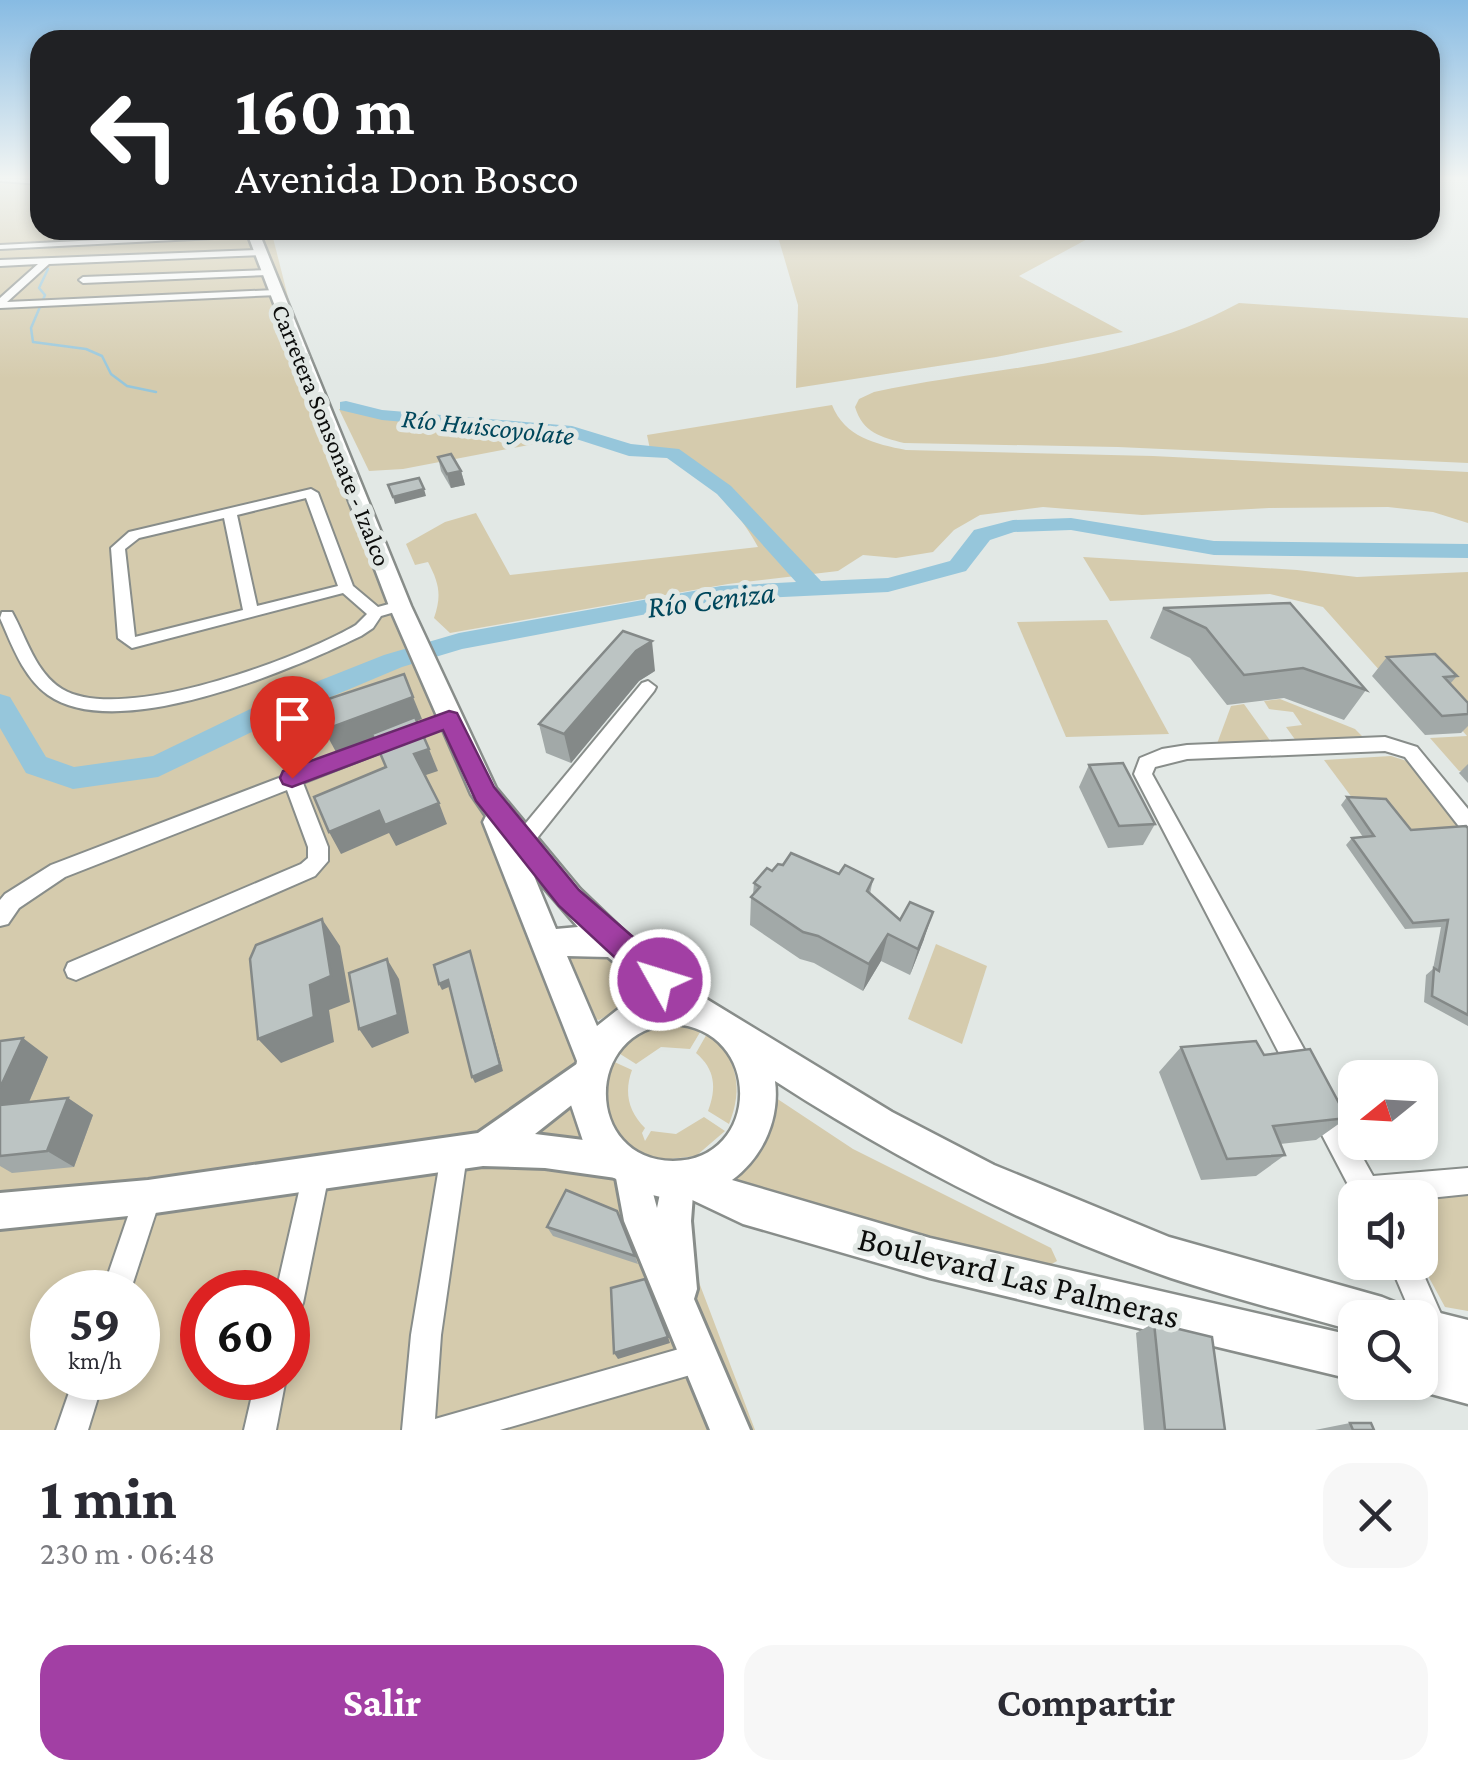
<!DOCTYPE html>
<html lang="es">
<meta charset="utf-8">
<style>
:root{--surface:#fff;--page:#f7f7f7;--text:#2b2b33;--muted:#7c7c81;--accent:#a23fa4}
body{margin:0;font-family:"Crimson Pro",serif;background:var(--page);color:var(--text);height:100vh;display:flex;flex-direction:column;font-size:38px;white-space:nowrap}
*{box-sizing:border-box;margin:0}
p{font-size:32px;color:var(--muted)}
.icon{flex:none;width:55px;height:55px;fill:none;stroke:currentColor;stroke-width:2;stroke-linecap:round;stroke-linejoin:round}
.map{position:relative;height:1430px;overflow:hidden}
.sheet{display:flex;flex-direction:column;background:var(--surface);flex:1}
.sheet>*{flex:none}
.top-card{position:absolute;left:30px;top:30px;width:1410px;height:210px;border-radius:30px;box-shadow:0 5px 15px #0003;background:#202124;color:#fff;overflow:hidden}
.needle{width:65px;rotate:252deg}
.controls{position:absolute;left:1338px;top:1060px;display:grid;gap:20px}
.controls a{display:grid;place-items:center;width:100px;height:100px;border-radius:20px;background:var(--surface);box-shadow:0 5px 15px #0003;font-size:50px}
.speed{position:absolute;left:30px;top:1270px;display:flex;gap:20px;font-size:50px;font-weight:700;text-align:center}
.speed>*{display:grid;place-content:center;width:130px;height:130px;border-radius:50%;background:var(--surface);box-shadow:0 5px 15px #0003;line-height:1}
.speed small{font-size:25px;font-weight:400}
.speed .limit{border:15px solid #d22;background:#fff;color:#111}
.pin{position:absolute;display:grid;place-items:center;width:85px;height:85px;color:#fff;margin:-102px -42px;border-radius:50% 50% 50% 0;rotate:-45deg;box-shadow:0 0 10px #0007}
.pin .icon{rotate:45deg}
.me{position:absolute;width:110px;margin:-55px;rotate:309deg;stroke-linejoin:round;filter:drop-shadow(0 0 8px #0008)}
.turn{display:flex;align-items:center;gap:35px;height:210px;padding:0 40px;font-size:45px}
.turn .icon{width:130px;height:130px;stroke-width:2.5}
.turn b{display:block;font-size:70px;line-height:85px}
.round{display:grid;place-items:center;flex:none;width:105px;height:105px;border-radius:30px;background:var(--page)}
.summary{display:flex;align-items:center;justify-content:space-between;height:170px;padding:0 40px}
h1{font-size:60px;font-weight:700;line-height:75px}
.primary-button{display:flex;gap:20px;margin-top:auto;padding:20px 40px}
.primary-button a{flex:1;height:115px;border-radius:30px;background:var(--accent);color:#fff;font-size:40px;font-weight:700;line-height:115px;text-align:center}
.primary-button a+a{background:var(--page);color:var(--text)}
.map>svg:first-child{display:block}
</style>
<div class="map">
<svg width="1468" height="1430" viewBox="0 0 1468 1430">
<rect width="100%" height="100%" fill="#e2e8e5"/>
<g fill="#d5cbad" fill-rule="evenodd">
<path d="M 0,179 L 40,179 L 40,230 L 271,230 L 304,360 L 610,1060 L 632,1070 C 624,1092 628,1111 645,1128 L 642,1133 L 645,1141 L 651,1131 L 676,1134 L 704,1117 L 725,1131 L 696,1156 L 653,1161 L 755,1430 L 0,1430 ZM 52,1292 L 138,1292 L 138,1378 L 52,1378 ZM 202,1292 L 288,1292 L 288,1378 L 202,1378 Z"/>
<path d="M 776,230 L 1104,230 L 1019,276 L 1123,332 L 996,357 L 796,388 L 798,305 Z"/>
<path d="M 1239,303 L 1468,318 L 1468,463 L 1118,447 L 904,443 C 881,437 863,433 855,407 L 859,399 L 874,392 C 997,366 1127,364 1239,303 Z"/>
<path d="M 832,405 C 845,437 875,444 906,450 L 1153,456 L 1468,472 L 1468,523 L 1433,512 L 1388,507 L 1269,508 L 1142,515 L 1043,507 L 980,515 L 954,530 L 933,552 L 896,558 L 863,555 L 838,571 L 728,584 L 450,633 L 434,618 C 442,595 439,583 428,562 L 415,565 L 406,544 L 445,522 L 476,513 L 510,575 L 758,547 C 739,511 693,458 651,454 L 647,435 Z"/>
<path d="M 339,409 L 364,410 L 380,417 L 499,425 L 576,436 L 403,469 L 369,471 Z"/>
<path d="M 1083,557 L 1297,570 L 1357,577 L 1468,572 L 1468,771 L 1459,771 L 1430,738 L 1467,736 L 1433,697 L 1381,672 L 1323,607 L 1270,594 L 1110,601 Z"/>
<path d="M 1107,620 L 1169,734 L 1066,737 L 1017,622 Z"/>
<path d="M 1280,699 L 1355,729 L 1368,742 L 1299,745 L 1286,727 L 1302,725 L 1293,712 L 1269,709 L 1264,701 Z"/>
<path d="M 1244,704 L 1274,746 L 1215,749 L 1231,706 Z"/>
<path d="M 1391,756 L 1410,762 L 1467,833 L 1404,837 L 1359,807 L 1324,760 Z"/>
<path d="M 936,944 L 987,966 L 962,1044 L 908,1019 Z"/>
<path d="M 602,948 L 655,996 L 634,1000 L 599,1020 L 595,1019 L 566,949 Z"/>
<path d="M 672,1022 L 702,1029 L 690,1049 L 661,1047 L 636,1064 L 617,1052 L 641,1030 Z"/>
<path d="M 708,1032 C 737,1058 744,1088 729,1124 L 708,1111 C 717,1088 715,1069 696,1053 Z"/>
<path d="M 770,1094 L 853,1149 L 1051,1248 L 1057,1261 L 1050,1265 L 725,1186 Z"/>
<path d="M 1468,1189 L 1468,1311 L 1445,1307 L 1420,1261 L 1420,1198 Z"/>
</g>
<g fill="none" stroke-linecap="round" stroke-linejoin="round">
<path stroke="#96c6db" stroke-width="2.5" d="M 28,264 L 48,269 L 39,288 L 45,295 L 31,328 L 33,342 L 86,349 L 102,356 L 111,374 L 127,386 L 156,392"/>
<path fill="#96c6db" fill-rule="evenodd" d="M 346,401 L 382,410 L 572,426 L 631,444 L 679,449 L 731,486 L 821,581 L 888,578 L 950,561 L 974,530 L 1013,520 L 1071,518 L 1214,541 L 1468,544 L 1468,558 L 1214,555 L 1071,530 L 1014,532 L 990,540 L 966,571 L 888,592 L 721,600 L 462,649 L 402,667 L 283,717 L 158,777 L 73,789 L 26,773 L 0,728 L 0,694 L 10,697 L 46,757 L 74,767 L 153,756 L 263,703 L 384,655 L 459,633 L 721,586 L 796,582 L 717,494 L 667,458 L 629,456 L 570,437 L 382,420 L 340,410 L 340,402 Z"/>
<g stroke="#888d8a" stroke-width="4">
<g id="street">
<path d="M 0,179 L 40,180 L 40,184 L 0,181 Z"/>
<path d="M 256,232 L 253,236 L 0,249 L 0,245 Z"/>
<path d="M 259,250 L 262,255 L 49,264 L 7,302 L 275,290 L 278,291 L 278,295 L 0,308 L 0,298 L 38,264 L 0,266 L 0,260 Z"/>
<path d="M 270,270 L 267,275 L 83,283 L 79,280 L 83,277 Z"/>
<path d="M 311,489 L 318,493 L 353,586 L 378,607 L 400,601 L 408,606 L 405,609 L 381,616 L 373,628 L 361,636 C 291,670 118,744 48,695 C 23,677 12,645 0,618 L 2,612 L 12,612 C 27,639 35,672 62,689 C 122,725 300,658 356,625 L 367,614 L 343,593 L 132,648 L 118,638 L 111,548 L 129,532 ZM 306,498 L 338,586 L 257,606 L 237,515 ZM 224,518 L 243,610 L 135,637 L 125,549 L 139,538 Z"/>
<path d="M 648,681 L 656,687 L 654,691 L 530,847 L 523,849 L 516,847 L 513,841 L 516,835 L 642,683 Z"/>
<path d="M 449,713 L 455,715 L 458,719 L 455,723 L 303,783 L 328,847 L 328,861 L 315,876 L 76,980 L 68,977 L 65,970 L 68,963 L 301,864 L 308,858 L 308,847 L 287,790 L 65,877 L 19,908 L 8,924 L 0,926 L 0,900 L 5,894 L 51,865 Z"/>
<path d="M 1385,737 L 1417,747 L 1468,809 L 1468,831 L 1461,829 L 1405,757 L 1385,751 L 1187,759 L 1155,767 L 1152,774 L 1310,1060 L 1313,1069 L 1310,1078 L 1301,1081 L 1292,1078 L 1134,774 L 1140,758 L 1162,749 L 1187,745 Z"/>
<path d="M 1322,1097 L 1331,1101 L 1373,1176 L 1468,1168 L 1468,1194 L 1420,1199 L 1355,1198 L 1309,1110 L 1313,1101 Z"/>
<path d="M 454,1142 L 463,1146 L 467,1155 L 441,1335 L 435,1419 L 700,1343 L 711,1347 L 715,1358 L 711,1369 L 500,1430 L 402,1430 L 411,1335 L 441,1155 L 445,1146 Z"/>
<path d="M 316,1161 L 325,1165 L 329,1174 L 303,1303 L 298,1313 L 288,1318 L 288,1292 L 276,1292 L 303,1174 L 307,1165 Z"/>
<path d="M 148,1184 L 158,1187 L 161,1197 L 130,1292 L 102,1292 L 138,1187 Z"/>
<path d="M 1389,1262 L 1418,1262 L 1449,1332 L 1444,1342 L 1434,1347 L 1424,1342 L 1420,1334 L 1420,1318 L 1413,1318 Z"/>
<path d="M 74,1378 L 104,1378 L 88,1430 L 56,1430 Z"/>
<path d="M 256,1378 L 286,1378 L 276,1430 L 244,1430 Z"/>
</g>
</g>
<g stroke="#888d8a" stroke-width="6">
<path id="secondary" d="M 591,1054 L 602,1059 L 607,1070 L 602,1081 L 535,1134 L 616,1144 L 628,1149 L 631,1156 L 644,1160 L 657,1208 L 665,1169 L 677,1164 L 689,1169 L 694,1181 L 691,1221 L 697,1289 L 694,1299 L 750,1430 L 710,1430 L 624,1221 L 616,1178 L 545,1168 L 483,1166 L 148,1214 L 0,1229 L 0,1193 L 148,1180 L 478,1133 Z"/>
</g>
<g stroke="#888d8a" stroke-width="5">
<g id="primary">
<path d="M 246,230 L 258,230 L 411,606 L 496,788 L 580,889 L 626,933 L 708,1000 L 892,1112 L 994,1165 L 1169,1237 L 1382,1297 L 1397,1303 L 1403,1318 L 1355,1318 L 1355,1331 C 1294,1314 1232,1298 1171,1278 C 1031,1230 899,1161 775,1081 C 780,1119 763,1157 732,1180 L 930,1238 L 1355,1336 L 1355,1380 L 930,1278 L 743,1224 L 686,1197 L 665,1198 L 640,1192 L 605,1173 L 585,1147 L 570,1102 L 577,1061 L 483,822 L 486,816 L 471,794 L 389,606 ZM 534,876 L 578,927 L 556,929 ZM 567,956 L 608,957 L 653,995 L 621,1007 L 597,1026 ZM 673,1024 C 764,1029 761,1161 673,1161 C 584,1160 583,1029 673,1024 Z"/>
<path d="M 1420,1308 L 1468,1320 L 1468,1404 L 1405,1387 L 1403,1382 L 1420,1382 L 1420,1350 L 1423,1351 L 1420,1350 L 1420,1318 L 1404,1318 Z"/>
</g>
</g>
<use href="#street" fill="#fff" fill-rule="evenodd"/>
<use href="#secondary" fill="#fff" fill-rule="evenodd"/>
<use href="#primary" fill="#fff" fill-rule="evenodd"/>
</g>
<g fill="#a2a9a8">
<path d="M 438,457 L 461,471 L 465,485 L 451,488 L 441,471 Z"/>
<path d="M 1163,608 L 1366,690 L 1344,720 L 1284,698 L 1227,705 L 1190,658 L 1150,638 Z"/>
<path d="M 1387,657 L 1457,676 L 1450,684 L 1468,703 L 1468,726 L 1461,733 L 1425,735 L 1372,676 Z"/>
<path d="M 655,671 L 639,681 L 571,763 L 546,753 L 539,724 Z"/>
<path d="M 1468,764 L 1468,783 L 1459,773 Z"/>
<path d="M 1089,765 L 1155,824 L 1143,845 L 1108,848 L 1079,787 Z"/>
<path d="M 1347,797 L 1411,830 L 1468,828 L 1468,1026 L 1424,1002 L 1426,975 L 1433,969 L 1441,927 L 1405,929 L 1346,845 L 1352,838 L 1363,837 L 1341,805 Z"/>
<path d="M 783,865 L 873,879 L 870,894 L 924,939 L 910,975 L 881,961 L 863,991 L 814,963 L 800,959 L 750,925 L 751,897 L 753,894 L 754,883 Z"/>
<path d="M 0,1041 L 48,1057 L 29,1102 L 68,1098 L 93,1115 L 74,1167 L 12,1173 L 0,1166 Z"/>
<path d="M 1181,1047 L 1264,1055 L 1347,1118 L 1316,1140 L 1280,1144 L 1285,1155 L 1256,1176 L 1201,1180 L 1159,1072 Z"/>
<path d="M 547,1227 L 635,1256 L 638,1264 L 553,1236 Z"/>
<path d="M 1154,1323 L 1225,1430 L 1144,1430 L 1136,1333 Z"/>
<path d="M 1350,1423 L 1374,1430 L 1315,1430 Z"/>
</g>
<g fill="#848988">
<path d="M 461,471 L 465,485 L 451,488 L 447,474 Z"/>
<path d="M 424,489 L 426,496 L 395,504 L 393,497 Z"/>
<path d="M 652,641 L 655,671 L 639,681 L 571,763 L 564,734 L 636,651 Z"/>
<path d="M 413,697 L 422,719 L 336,752 L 324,730 Z"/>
<path d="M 429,749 L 438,771 L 423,776 L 414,754 Z"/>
<path d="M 439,803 L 447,824 L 396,846 L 389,833 L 341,854 L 329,832 L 379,811 Z"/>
<path d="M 933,912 L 924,939 L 910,975 L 918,949 Z"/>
<path d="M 322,919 L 340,946 L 350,1002 L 329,1010 L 334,1042 L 281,1063 L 258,1039 L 310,985 Z"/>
<path d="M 888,934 L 881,961 L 863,991 L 869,964 Z"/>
<path d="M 470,951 L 503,1071 L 475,1083 L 472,1077 Z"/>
<path d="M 387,959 L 399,979 L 409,1033 L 372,1048 L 359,1029 Z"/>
<path d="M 448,980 L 451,986 L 442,990 L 439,984 Z"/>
<path d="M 23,1038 L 48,1057 L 20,1123 L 0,1111 L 0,1088 Z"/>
<path d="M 68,1098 L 93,1115 L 74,1167 L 47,1151 Z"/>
<path d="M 668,1337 L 670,1343 L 618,1359 L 614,1353 Z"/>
</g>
<g fill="#bcc4c3" stroke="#848988" stroke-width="2.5">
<path d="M 451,454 L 461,471 L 447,474 L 438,457 Z"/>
<path d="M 419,478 L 424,489 L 393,497 L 388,485 Z"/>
<path d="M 1290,603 L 1366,690 L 1303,668 L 1244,675 L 1206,628 L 1163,608 Z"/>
<path d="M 623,631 L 652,641 L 636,651 L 564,734 L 539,724 Z"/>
<path d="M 1435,654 L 1457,676 L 1444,677 L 1468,703 L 1468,714 L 1442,716 L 1387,657 Z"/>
<path d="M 404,674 L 413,697 L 324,730 L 316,703 Z"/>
<path d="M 415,717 L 429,749 L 414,754 L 439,803 L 385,825 L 379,811 L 329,832 L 314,797 L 386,767 L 372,734 Z"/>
<path d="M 1123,763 L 1155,824 L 1119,826 L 1089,765 Z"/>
<path d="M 1347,797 L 1386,799 L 1411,830 L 1466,826 L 1468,828 L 1468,1015 L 1432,996 L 1434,968 L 1439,971 L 1448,920 L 1413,923 L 1352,838 L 1374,836 Z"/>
<path d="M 791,853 L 839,874 L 845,865 L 873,879 L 867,891 L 900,920 L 910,902 L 933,912 L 918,949 L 888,934 L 869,964 L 818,936 L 803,932 L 751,897 L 760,887 L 754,883 L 767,868 L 772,871 L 778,864 L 783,865 Z"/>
<path d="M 322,919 L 331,976 L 310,985 L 314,1017 L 258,1039 L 250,959 L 256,945 Z"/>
<path d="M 470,951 L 500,1065 L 472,1077 L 448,980 L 439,984 L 434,965 Z"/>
<path d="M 387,959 L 398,1015 L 359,1029 L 349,973 Z"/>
<path d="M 23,1038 L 0,1088 L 0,1041 Z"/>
<path d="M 1256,1041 L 1264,1055 L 1310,1049 L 1347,1118 L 1273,1126 L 1285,1155 L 1227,1159 L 1181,1047 Z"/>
<path d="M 68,1098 L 47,1151 L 0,1156 L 0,1105 Z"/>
<path d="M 566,1190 L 617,1211 L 635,1256 L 547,1227 Z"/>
<path d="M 645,1279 L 668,1337 L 614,1353 L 611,1288 Z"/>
<path d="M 1154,1323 L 1212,1337 L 1225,1430 L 1165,1430 Z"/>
<path d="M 1350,1423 L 1371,1423 L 1374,1430 L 1353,1430 Z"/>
</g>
<linearGradient id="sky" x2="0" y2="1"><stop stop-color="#87bbe3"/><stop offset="0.47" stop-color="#f2f5f3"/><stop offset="1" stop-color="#f2f5f3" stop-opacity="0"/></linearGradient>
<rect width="1468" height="379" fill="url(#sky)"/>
<path fill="#a23fa4" stroke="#69296b" stroke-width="2.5" d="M 449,711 L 457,713 L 494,787 L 579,890 L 671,970 L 675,980 L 671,990 L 660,994 L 650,990 L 559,906 L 476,801 L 443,730 L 292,787 L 283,784 L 280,778 L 283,771 Z"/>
<g text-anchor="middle" stroke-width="10" stroke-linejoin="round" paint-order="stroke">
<g font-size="25" fill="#0c0d0c" stroke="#e2e8e5">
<text transform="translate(332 435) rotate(68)" y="9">Carretera Sonsonate - Izalco</text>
</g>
<g font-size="28" font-style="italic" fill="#00475c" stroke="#e2e8e5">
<text transform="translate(488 426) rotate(6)" y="10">Río Huiscoyolate</text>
</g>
<g font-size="32" font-style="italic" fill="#00475c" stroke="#e2e8e5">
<text transform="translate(711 599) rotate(-7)" y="11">Río Ceniza</text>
</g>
<g font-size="35" fill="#0c0d0c" stroke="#e2e8e5">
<text transform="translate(1019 1277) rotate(14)" y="12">Boulevard Las Palmeras</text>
</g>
</g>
</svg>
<div class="controls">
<a><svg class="needle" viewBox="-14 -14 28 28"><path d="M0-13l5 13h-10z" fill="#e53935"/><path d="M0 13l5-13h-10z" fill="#7c7c81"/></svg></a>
<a><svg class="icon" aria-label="sound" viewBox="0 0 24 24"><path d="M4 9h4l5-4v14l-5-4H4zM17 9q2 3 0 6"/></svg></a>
<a><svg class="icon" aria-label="search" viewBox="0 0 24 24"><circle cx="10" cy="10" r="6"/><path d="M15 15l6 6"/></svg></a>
</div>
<div class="speed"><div>59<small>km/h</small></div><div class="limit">60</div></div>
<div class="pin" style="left:292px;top:778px;background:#d93025"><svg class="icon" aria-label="arrive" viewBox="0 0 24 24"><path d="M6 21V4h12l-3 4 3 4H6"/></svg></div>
<svg class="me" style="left:660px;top:980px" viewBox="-20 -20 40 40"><circle r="17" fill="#a23fa4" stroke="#fff" stroke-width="3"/><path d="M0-11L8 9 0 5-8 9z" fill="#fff"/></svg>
<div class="top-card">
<div class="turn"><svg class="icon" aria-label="left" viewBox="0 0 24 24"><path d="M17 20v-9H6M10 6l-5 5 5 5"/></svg><div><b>160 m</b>Avenida Don Bosco</div></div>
</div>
</div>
<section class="sheet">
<div class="summary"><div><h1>1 min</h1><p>230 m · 06:48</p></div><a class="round"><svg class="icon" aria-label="close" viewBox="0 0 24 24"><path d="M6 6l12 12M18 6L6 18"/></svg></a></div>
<div class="primary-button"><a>Salir</a><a>Compartir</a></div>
</section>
